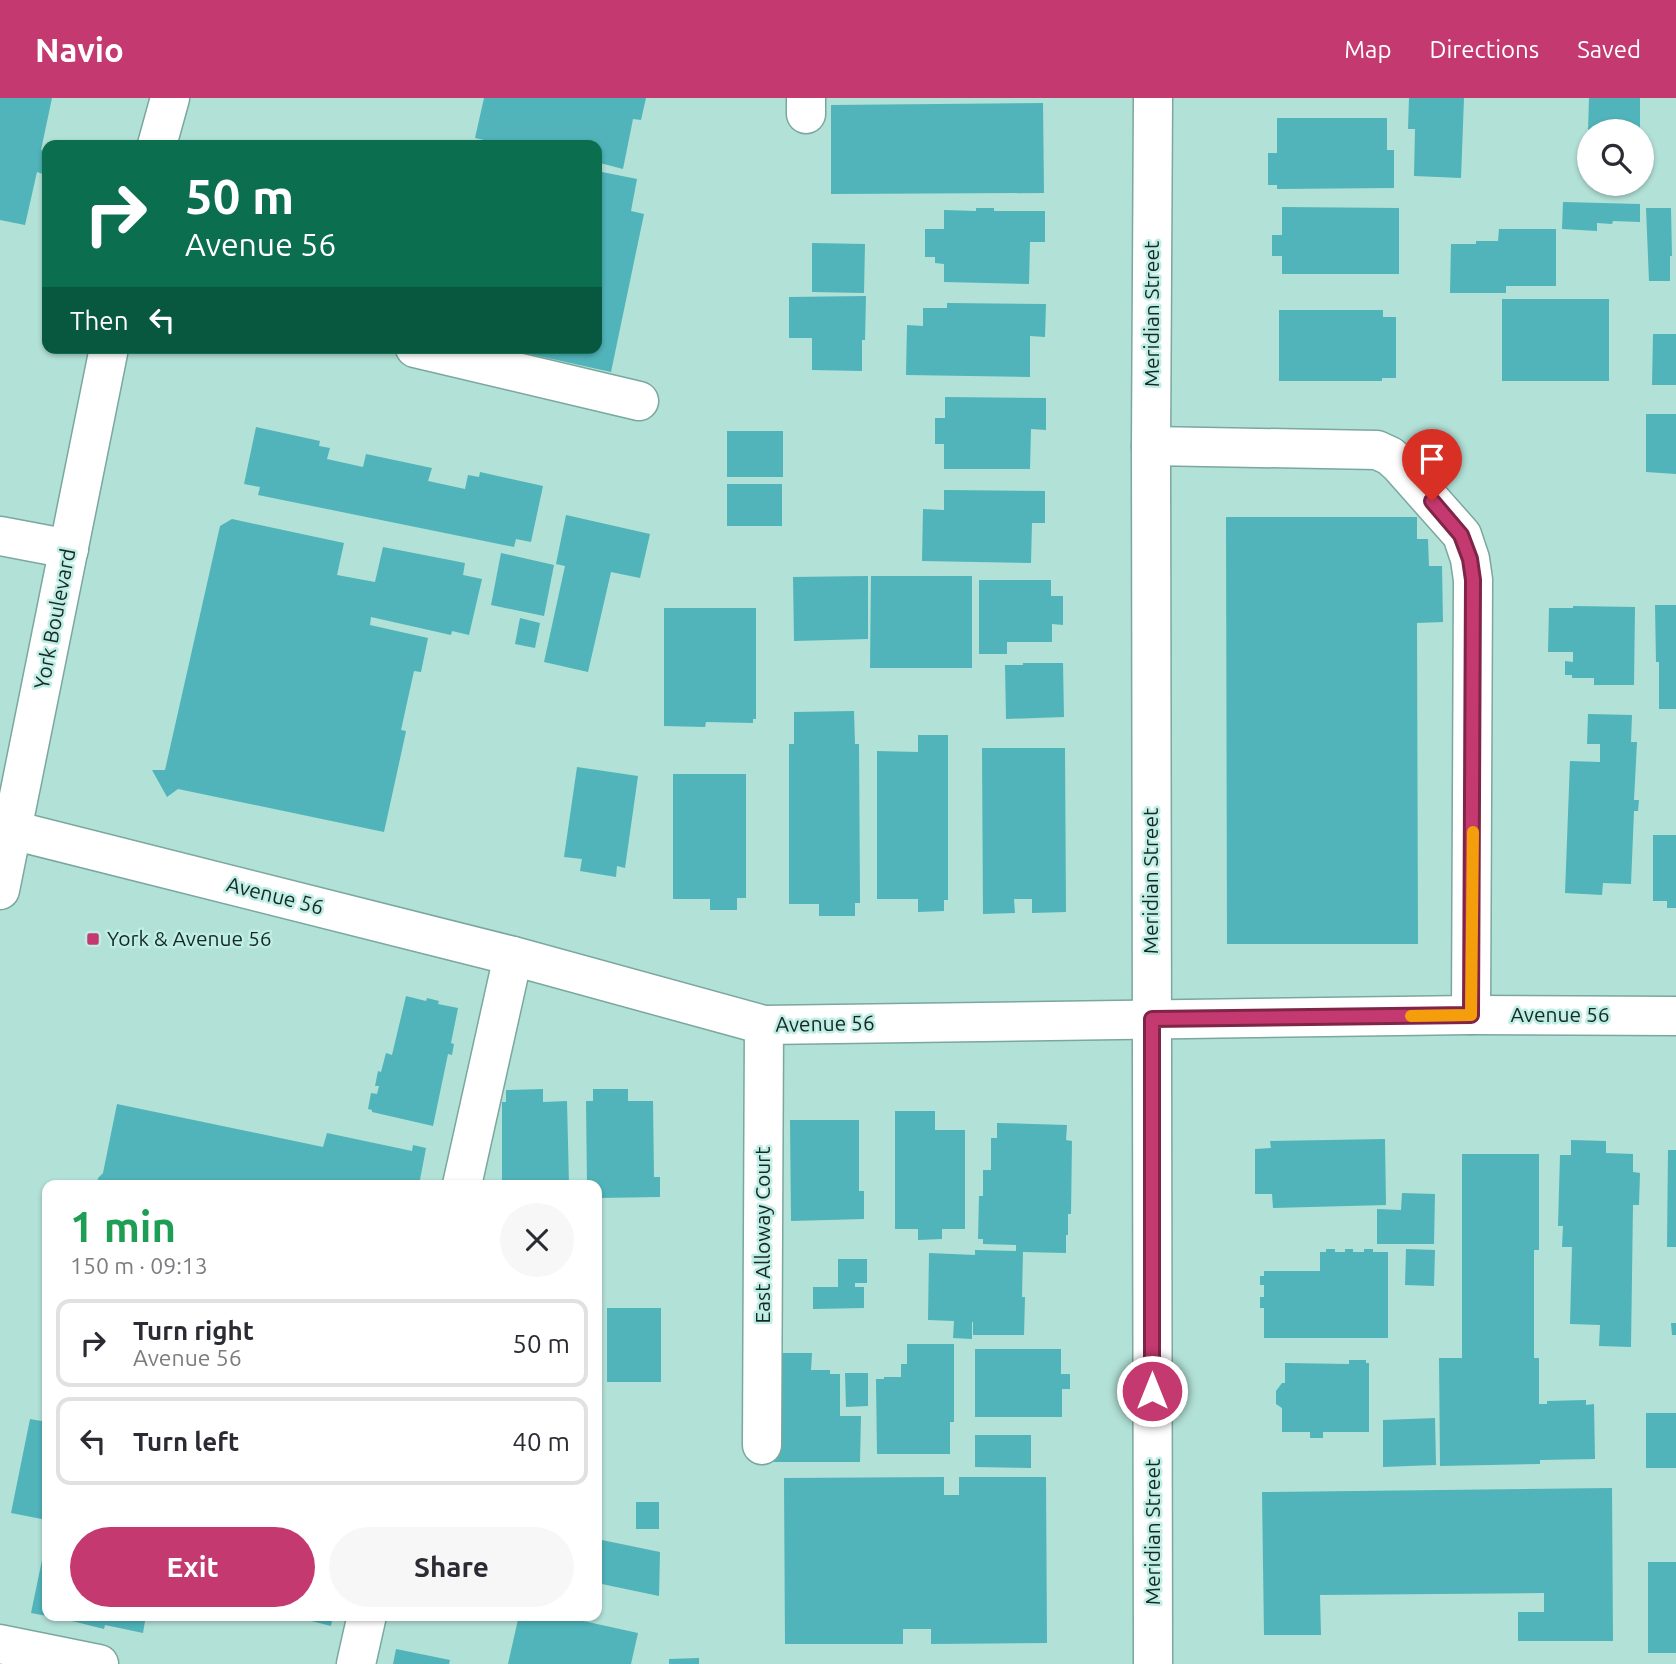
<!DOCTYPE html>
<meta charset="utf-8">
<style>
:root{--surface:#fff;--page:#f7f7f7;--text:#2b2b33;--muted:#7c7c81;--line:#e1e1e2;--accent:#c4396f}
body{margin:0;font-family:Ubuntu,sans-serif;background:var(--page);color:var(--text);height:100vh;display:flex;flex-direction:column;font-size:26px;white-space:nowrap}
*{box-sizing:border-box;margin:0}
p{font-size:23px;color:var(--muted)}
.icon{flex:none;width:38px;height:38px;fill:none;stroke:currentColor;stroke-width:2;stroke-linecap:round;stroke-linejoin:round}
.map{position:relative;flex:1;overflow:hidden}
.details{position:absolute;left:42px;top:1082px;width:560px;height:441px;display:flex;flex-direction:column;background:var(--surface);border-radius:14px;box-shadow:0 2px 5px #0004}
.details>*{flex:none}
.top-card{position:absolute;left:42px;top:42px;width:560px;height:214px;border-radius:14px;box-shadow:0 2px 5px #0004;background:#0b6e4f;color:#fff;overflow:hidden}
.fabs{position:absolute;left:1577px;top:21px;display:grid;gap:14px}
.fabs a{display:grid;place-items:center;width:77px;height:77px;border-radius:50%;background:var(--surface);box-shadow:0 2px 5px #0004;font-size:35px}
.pin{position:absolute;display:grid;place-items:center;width:60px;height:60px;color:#fff;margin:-72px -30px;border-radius:50% 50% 50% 0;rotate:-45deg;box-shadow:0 0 7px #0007}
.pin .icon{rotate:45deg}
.me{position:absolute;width:77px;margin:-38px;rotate:0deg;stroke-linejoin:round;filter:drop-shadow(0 0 5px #0008)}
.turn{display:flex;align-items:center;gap:24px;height:147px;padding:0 28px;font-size:32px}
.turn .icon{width:91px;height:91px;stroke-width:2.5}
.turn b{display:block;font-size:49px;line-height:60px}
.then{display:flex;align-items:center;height:66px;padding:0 28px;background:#0003;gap:14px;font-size:26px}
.round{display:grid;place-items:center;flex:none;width:74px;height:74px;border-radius:37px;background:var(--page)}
.overview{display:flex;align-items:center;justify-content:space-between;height:119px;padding:0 28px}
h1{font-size:42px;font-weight:700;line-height:52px;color:#1e9e55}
.primary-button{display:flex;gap:14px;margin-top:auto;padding:14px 28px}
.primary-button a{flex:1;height:80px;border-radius:42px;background:var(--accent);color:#fff;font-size:28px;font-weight:700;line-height:80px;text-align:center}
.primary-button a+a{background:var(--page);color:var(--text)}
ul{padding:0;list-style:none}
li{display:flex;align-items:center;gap:21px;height:88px;margin:0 14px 10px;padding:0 14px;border:4px solid var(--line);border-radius:14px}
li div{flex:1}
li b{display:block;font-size:26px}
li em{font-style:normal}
header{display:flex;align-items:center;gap:42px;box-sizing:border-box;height:98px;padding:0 35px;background:var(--accent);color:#fff}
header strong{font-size:33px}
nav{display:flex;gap:38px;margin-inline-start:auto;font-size:24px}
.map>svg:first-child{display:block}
</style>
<header>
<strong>Navio</strong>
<nav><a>Map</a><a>Directions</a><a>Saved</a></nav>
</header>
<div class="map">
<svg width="1676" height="1566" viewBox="0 0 1676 1566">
<rect width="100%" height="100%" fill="#b2e1d7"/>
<g fill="#50b4ba">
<path d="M 0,0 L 52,0 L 41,52 L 47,54 L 43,76 L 37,74 L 25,127 L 0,122 Z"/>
<path d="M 484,0 L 646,0 L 641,22 L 633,21 L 623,71 L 600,65 L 600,68 L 597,67 L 597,47 L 507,47 L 475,40 Z"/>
<path d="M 1409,0 L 1464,0 L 1461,80 L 1414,78 L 1415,31 L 1408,31 Z"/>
<path d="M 1589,0 L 1640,0 L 1640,33 L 1588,32 Z"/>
<path d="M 1043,5 L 1044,95 L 831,96 L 831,7 Z"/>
<path d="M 1277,20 L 1387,20 L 1387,52 L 1394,52 L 1394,90 L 1277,91 L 1277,87 L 1268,87 L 1268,55 L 1277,55 Z"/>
<path d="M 597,73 L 637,81 L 631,113 L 644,116 L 611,274 L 507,251 L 597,250 Z"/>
<path d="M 1563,104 L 1640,106 L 1640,124 L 1613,123 L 1612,126 L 1597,125 L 1597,133 L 1562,131 Z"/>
<path d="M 1282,109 L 1399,110 L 1399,176 L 1282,176 L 1282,158 L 1272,158 L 1272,137 L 1282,137 Z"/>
<path d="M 976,110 L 994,110 L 994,113 L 1045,113 L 1045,144 L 1030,144 L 1029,186 L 944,184 L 944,166 L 935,165 L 935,159 L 925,159 L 925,131 L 944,131 L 944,112 L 976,113 Z"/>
<path d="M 1646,110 L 1671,110 L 1672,158 L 1670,158 L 1670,183 L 1649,183 Z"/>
<path d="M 1499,131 L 1556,131 L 1556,188 L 1506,188 L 1506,195 L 1450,195 L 1451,146 L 1476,146 L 1476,143 L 1498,143 Z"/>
<path d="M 812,145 L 865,146 L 864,195 L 812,194 Z"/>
<path d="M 866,198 L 865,242 L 862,242 L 862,273 L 812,272 L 812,240 L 789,240 L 789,199 Z"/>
<rect x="1502" y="201" width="107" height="82"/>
<path d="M 947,205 L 1046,206 L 1045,239 L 1030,238 L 1030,279 L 906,277 L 907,227 L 923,228 L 923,210 L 947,210 Z"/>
<path d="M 1279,212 L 1383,212 L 1383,219 L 1396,219 L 1396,280 L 1382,280 L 1382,283 L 1279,283 Z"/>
<path d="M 1653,236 L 1676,236 L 1676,287 L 1652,287 Z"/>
<path d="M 945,299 L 1046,300 L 1046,332 L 1031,331 L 1030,371 L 944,371 L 944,346 L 935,346 L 935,320 L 945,320 Z"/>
<path d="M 1646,316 L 1676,316 L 1676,376 L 1646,374 Z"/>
<path d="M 256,329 L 320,343 L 319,348 L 330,350 L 327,361 L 363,369 L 366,356 L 432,370 L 428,383 L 465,391 L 468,377 L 479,379 L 480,374 L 543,388 L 531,444 L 516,441 L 514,449 L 258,397 L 260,389 L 244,386 Z"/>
<rect x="727" y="333" width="56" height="46"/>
<rect x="727" y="386" width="55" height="42"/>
<path d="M 944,392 L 1045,393 L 1045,425 L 1032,425 L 1031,465 L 922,463 L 923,411 L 944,412 Z"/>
<path d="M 566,417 L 650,436 L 640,480 L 611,474 L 588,574 L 544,564 L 565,468 L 556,466 Z"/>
<path d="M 1226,419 L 1417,419 L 1417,441 L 1428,441 L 1429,468 L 1442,468 L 1443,524 L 1417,525 L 1418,846 L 1227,846 Z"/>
<path d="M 232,421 L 344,445 L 337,477 L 375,484 L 383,449 L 465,465 L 463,477 L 482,481 L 469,537 L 452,533 L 451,537 L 371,519 L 370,527 L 428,540 L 421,574 L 414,573 L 401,632 L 406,633 L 405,638 L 384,734 L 178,691 L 167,699 L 152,672 L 165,672 L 220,428 Z"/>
<path d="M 501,455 L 554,467 L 544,518 L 491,507 Z"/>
<path d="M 868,478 L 868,541 L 794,543 L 793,479 Z"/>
<path d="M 871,478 L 972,478 L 972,570 L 870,570 Z"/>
<path d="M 979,482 L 1051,482 L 1051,498 L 1063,498 L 1063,527 L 1052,526 L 1052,544 L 1007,544 L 1007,556 L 979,556 Z"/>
<path d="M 1655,507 L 1676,507 L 1676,611 L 1659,611 L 1659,564 L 1656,564 Z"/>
<path d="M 1573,508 L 1635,509 L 1634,587 L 1594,587 L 1594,580 L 1572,580 L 1572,577 L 1565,577 L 1565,563 L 1573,564 L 1573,554 L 1548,554 L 1549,510 L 1573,510 Z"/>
<path d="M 664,510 L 756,510 L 756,621 L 753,621 L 753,625 L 706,624 L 705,629 L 664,628 Z"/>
<path d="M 520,520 L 540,525 L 535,550 L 515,546 Z"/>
<path d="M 1023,565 L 1063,565 L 1064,619 L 1006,621 L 1005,567 L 1023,567 Z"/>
<path d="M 854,613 L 855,646 L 859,646 L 860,805 L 855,805 L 855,818 L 819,818 L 819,806 L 789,806 L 789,646 L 794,646 L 794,614 Z"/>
<path d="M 1588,616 L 1632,617 L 1631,644 L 1637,644 L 1634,702 L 1639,702 L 1638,713 L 1634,713 L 1631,786 L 1603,785 L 1602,797 L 1565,795 L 1570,663 L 1600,664 L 1600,646 L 1587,646 Z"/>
<path d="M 918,637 L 948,637 L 948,802 L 944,802 L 944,813 L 918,814 L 918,801 L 877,801 L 877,653 L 918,654 Z"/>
<path d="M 982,650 L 1065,650 L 1066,814 L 1032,815 L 1032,801 L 1014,801 L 1015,815 L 983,816 Z"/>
<path d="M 577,669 L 638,678 L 625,770 L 617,768 L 616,779 L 580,773 L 582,761 L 564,759 Z"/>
<path d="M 673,676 L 746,676 L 746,800 L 737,800 L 737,812 L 710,812 L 710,801 L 673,801 Z"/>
<path d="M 1653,737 L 1676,737 L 1676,810 L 1667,810 L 1667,803 L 1653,803 Z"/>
<path d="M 406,898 L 426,903 L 427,900 L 439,903 L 438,906 L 458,910 L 451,945 L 454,946 L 452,957 L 448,956 L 433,1028 L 372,1014 L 372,1012 L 368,1011 L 371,995 L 377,996 L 379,988 L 375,988 L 378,973 L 381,974 L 386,955 L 392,957 Z"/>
<path d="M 543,991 L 543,1004 L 567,1003 L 569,1087 L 502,1087 L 502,1004 L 506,1004 L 506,992 Z"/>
<path d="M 593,991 L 628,991 L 628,1003 L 653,1003 L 654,1079 L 660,1079 L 660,1099 L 597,1100 L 597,1087 L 587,1087 L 586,1003 L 593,1003 Z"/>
<path d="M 117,1006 L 323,1049 L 327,1035 L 412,1053 L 413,1047 L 426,1050 L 419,1087 L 97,1087 L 98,1080 L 103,1075 Z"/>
<path d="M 895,1013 L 935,1013 L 935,1032 L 965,1032 L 965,1131 L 942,1131 L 942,1141 L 918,1142 L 918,1131 L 895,1131 Z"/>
<path d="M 790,1022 L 859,1022 L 859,1093 L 864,1093 L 864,1121 L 791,1123 Z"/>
<path d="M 997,1025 L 1067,1027 L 1066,1042 L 1072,1043 L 1071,1116 L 1068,1116 L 1068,1137 L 1066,1137 L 1066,1155 L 1023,1154 L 1022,1199 L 1025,1199 L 1024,1237 L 973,1237 L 973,1224 L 972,1224 L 972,1241 L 953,1240 L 954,1223 L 928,1222 L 929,1155 L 975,1157 L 975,1152 L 1016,1153 L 1016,1147 L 983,1146 L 983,1141 L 978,1141 L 979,1098 L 983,1098 L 983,1072 L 991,1072 L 991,1040 L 997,1040 Z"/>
<path d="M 1385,1041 L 1386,1107 L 1273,1110 L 1272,1096 L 1255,1096 L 1255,1051 L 1271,1050 L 1270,1043 Z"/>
<path d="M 1571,1042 L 1606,1043 L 1606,1055 L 1633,1056 L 1633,1074 L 1640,1075 L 1639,1107 L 1633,1107 L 1631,1249 L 1599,1248 L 1600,1227 L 1570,1226 L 1572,1149 L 1562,1149 L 1563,1128 L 1558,1128 L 1560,1057 L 1571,1057 Z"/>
<path d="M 1668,1052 L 1676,1052 L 1676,1149 L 1667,1149 Z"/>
<path d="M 1462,1056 L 1539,1056 L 1539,1152 L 1534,1152 L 1534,1260 L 1539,1260 L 1539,1306 L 1547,1306 L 1547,1303 L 1586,1302 L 1586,1307 L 1594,1306 L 1595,1361 L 1540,1362 L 1540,1366 L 1440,1368 L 1439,1260 L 1462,1260 Z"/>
<path d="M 1402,1095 L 1435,1096 L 1434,1146 L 1377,1146 L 1377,1111 L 1401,1112 Z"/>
<path d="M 1326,1151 L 1335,1151 L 1335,1154 L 1345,1154 L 1345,1151 L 1353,1151 L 1353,1154 L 1364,1154 L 1364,1151 L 1373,1151 L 1373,1154 L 1388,1154 L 1388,1240 L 1264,1240 L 1264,1210 L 1260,1210 L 1260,1199 L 1264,1199 L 1264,1187 L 1260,1187 L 1260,1178 L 1264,1178 L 1264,1173 L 1320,1173 L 1320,1154 L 1326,1154 Z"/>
<path d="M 1406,1151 L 1435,1152 L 1434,1188 L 1405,1187 Z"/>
<path d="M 838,1161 L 867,1161 L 867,1185 L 855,1185 L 855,1189 L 864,1189 L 864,1210 L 813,1211 L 813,1189 L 838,1189 Z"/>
<rect x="607" y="1210" width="54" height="74"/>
<path d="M 1671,1225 L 1676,1225 L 1676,1237 L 1672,1237 Z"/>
<path d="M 907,1246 L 954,1246 L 954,1324 L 950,1324 L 950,1356 L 877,1356 L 876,1281 L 884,1281 L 884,1279 L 901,1279 L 901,1266 L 907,1266 Z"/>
<path d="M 975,1251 L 1061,1251 L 1061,1276 L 1070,1276 L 1070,1291 L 1062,1291 L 1062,1319 L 975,1319 Z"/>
<path d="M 773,1255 L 812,1255 L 811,1272 L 830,1272 L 830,1276 L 840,1276 L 840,1318 L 861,1318 L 860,1364 L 773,1364 Z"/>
<path d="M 1349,1262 L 1366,1262 L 1366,1265 L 1369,1265 L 1369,1334 L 1323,1334 L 1323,1340 L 1310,1340 L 1310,1334 L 1282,1334 L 1282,1310 L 1276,1306 L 1276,1293 L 1282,1285 L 1285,1285 L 1285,1265 L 1349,1266 Z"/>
<path d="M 845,1275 L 868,1275 L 868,1308 L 846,1309 Z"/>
<rect x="1646" y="1315" width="30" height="55"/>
<path d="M 1435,1320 L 1436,1367 L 1383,1369 L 1383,1322 Z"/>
<path d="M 30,1321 L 47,1324 L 47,1422 L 11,1415 Z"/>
<path d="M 975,1337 L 1031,1337 L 1031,1370 L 975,1369 Z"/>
<path d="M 944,1379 L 944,1397 L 959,1397 L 959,1379 L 1046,1379 L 1047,1545 L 931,1546 L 931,1531 L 903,1531 L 903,1546 L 785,1546 L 784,1380 Z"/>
<path d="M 1612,1390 L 1613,1543 L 1518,1543 L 1518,1514 L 1544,1514 L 1544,1495 L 1320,1497 L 1321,1537 L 1264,1537 L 1262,1394 Z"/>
<rect x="636" y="1404" width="23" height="27"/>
<path d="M 597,1441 L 660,1454 L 659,1498 L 597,1485 Z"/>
<path d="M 46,1443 L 47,1443 L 47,1518 L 31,1515 Z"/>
<rect x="1648" y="1464" width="28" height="91"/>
<path d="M 48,1517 L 146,1517 L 143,1535 L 105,1527 L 104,1531 Z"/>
<path d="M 288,1517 L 333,1517 L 331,1528 Z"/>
<path d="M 519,1517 L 556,1517 L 638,1535 L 631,1566 L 508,1566 Z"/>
<path d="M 396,1551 L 450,1562 L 449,1566 L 393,1566 Z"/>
<path d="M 699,1560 L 699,1566 L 669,1566 L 669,1561 Z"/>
</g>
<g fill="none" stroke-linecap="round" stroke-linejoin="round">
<g stroke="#7aa79e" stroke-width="41">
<g id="minor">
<path d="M 1153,0 L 1151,348 L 1153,1566"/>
<path d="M 806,16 L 806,0"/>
<path d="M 415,250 L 639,303"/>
<path d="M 1151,348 L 1377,352 L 1390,358 L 1399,366 L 1462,437 L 1470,461 L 1473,482 L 1471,917"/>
<path d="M 0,438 L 69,451"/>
<path d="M 0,729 L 513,858 L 764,927 L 1471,917 L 1676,918"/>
<path d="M 462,1087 L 513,858"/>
<path d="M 762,1347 L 764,927"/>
<path d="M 0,1546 L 99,1566"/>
<path d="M 356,1566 L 367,1517"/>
</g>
</g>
<g stroke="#7aa79e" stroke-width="41">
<g id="major">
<path d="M 157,47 L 170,0"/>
<path d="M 0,792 L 109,250"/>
</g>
</g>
<use href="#minor" stroke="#fff" stroke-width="38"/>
<use href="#major" stroke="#fff" stroke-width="38"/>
</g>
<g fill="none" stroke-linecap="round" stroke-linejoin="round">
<g stroke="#7f2548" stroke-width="18">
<path id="route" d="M 1152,1293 L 1152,921 L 1471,917 L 1473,482 L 1470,461 L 1461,437 L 1432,403"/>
</g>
<use href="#route" stroke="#c4396f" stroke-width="12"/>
<path stroke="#f59e0b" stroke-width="12" d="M 1411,918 L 1471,917 L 1473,734"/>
</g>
<rect fill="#c4396f" stroke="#bfeee5" stroke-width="2.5" x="86" y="834" width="14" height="14" rx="3.5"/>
<g text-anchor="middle" stroke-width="5" stroke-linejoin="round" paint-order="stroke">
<g font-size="21" fill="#162825" stroke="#bfeee5">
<text transform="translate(1152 216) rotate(-90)" y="7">Meridian Street</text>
<text transform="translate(55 521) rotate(-79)" y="7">York Boulevard</text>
<text transform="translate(1151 783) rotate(-90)" y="7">Meridian Street</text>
<text transform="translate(275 798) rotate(14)" y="7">Avenue 56</text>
<text x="1560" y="924">Avenue 56</text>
<text transform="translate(825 926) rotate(-1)" y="7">Avenue 56</text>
<text transform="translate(763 1137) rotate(-90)" y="7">East Alloway Court</text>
<text transform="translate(1153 1434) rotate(-90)" y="7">Meridian Street</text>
</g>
<g font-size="21" fill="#162825" stroke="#bfeee5" text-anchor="start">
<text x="107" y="848">York &amp; Avenue 56</text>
</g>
</g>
</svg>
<div class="fabs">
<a><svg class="icon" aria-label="search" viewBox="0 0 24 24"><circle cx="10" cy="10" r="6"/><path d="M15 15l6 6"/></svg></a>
</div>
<div class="pin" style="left:1432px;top:403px;background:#d93025"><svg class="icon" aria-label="arrive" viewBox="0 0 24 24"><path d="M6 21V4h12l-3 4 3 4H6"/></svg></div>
<svg class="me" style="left:1152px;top:1293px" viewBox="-20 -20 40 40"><circle r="17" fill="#c4396f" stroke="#fff" stroke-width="3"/><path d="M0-11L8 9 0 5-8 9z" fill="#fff"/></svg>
<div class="top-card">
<div class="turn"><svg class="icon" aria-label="right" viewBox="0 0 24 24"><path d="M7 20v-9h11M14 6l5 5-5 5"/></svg><div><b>50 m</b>Avenue 56</div></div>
<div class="then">Then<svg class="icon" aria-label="left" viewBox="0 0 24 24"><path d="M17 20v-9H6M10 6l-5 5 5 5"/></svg></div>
</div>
<section class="details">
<div class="overview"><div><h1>1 min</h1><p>150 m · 09:13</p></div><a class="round"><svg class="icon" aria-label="close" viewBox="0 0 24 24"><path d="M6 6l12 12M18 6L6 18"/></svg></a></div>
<ul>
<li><svg class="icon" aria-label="right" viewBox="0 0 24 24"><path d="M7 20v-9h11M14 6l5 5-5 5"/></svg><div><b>Turn right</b><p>Avenue 56</p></div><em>50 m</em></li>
<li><svg class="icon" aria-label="left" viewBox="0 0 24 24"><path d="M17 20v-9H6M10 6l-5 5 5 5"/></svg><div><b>Turn left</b></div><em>40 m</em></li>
</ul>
<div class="primary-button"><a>Exit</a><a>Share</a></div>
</section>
</div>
